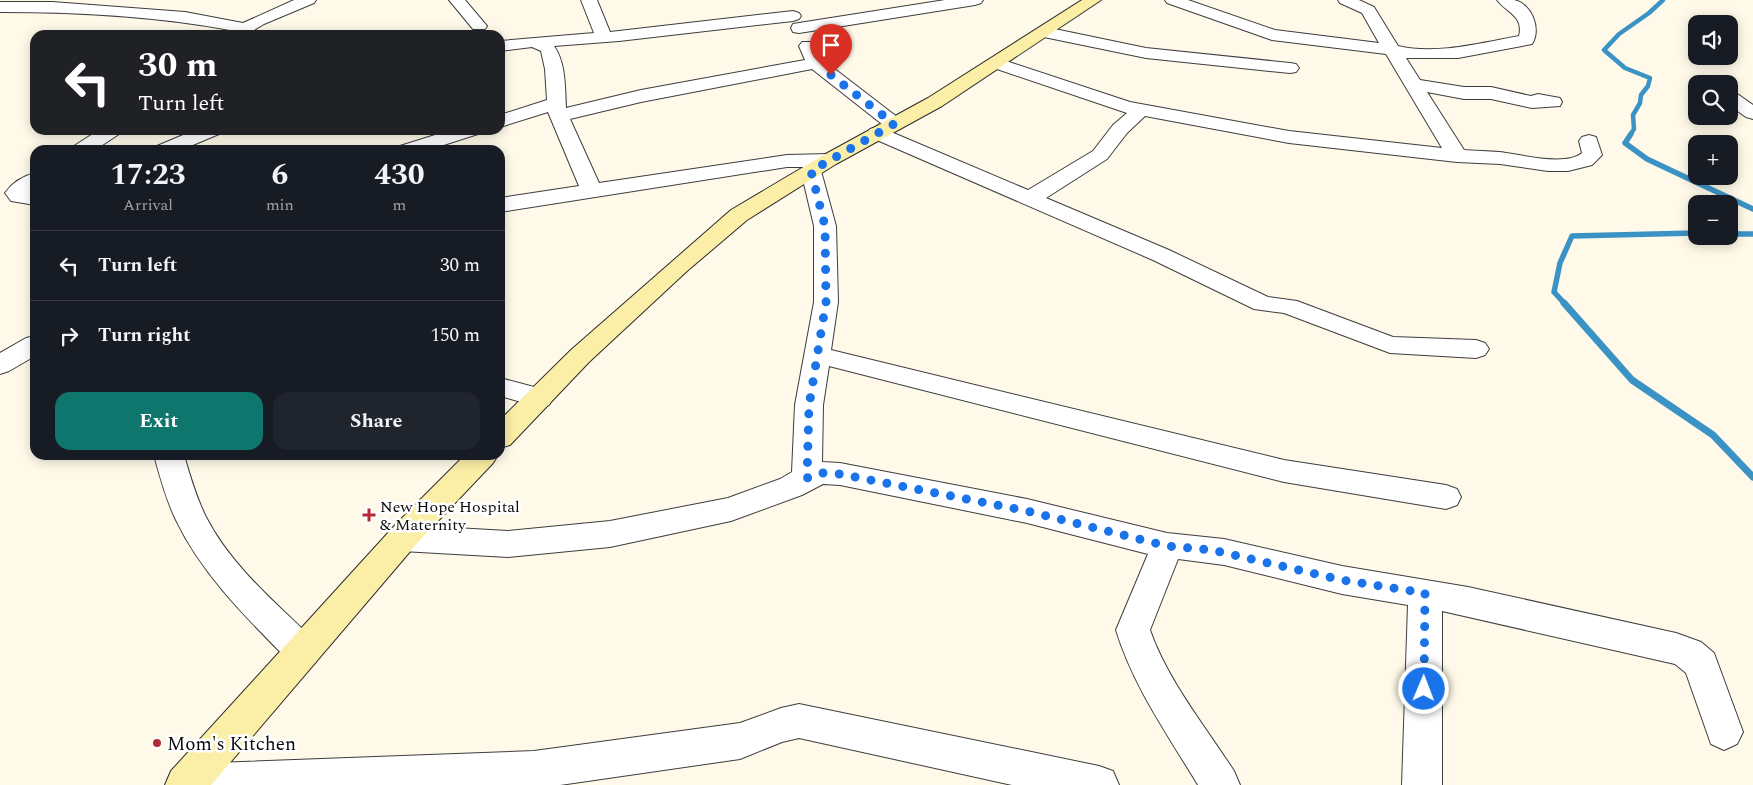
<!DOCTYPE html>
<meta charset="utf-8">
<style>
:root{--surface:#171b24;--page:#20242c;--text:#f1f3f6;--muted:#9ea1a6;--line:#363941;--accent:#0f766e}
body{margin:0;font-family:Spectral,serif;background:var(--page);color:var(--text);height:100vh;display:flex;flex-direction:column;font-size:19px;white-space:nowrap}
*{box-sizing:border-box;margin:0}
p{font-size:16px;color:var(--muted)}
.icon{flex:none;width:28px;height:28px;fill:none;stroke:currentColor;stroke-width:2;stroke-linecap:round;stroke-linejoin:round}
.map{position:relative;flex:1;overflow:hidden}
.drawer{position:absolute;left:30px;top:145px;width:475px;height:315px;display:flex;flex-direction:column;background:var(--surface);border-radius:15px;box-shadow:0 2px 12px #0003}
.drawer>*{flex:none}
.hud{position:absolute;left:30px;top:30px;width:475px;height:105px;border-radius:15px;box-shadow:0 2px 12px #0003;background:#202124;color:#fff;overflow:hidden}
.buttons{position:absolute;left:1688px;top:15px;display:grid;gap:10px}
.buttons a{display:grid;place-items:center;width:50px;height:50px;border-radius:10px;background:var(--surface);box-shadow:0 2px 12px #0003;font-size:25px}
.pin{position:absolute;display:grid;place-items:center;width:42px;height:42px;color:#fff;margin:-51px -21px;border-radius:50% 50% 50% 0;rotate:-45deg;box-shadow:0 0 5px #0007}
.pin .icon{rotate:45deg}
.me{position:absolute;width:55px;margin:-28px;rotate:1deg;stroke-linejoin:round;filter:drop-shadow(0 0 4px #0008)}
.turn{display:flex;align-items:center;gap:18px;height:105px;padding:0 25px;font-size:22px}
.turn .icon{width:65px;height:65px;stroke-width:2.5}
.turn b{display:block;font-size:35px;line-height:42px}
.eta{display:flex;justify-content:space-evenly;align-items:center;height:85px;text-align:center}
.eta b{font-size:30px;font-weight:700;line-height:35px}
.cta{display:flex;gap:10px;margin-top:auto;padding:10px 25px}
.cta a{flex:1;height:58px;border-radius:15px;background:var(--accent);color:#fff;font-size:20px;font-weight:700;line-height:58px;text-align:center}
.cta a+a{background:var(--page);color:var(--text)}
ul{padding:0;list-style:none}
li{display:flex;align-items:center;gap:15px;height:70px;padding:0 25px;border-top:1px solid var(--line)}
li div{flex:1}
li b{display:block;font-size:19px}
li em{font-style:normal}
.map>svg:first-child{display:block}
</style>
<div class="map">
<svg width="1753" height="785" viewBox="0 0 1753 785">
<rect width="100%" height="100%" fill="#fef9e8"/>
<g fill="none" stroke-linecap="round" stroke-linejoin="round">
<path stroke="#3b93c5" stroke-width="4.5" d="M 1630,135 L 1634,129 L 1633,115 L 1640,103 L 1641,95 L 1648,86 L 1650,78 L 1625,68 L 1604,50 L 1619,34 L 1649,13 L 1663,0"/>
<g stroke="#3b93c5" stroke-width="5.5">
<path d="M 1631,134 L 1625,143 L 1647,159 L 1753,209"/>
<path d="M 1729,234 L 1753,234"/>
<path d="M 1565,304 L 1554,292 L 1560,263 L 1572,236 L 1696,233"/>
</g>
<path stroke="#3b93c5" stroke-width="7" d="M 1564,303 L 1632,380 L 1713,435 L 1753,477"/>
<g stroke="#3d3d3d" stroke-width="2">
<g id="street">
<path d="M 294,0 L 316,0 L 314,3 L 264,24 L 246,35 L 226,35 L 230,30 C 155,16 77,12 0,12 L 0,2 L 52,2 L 185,12 L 243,23 Z"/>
<path d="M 449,0 L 465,0 L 487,26 L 485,29 L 473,29 Z"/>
<path d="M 581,0 L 597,0 L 610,32 L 793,11 L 799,13 L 801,16 L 799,19 L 793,21 L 619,41 L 554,46 C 566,63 565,88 566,108 L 641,90 L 805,60 L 799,46 L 802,42 L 814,42 L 823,60 L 901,120 L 904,124 L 901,128 L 894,130 L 887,128 L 812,69 L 641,102 L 570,119 L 599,183 L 787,155 L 829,154 L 836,156 L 839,160 L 836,164 L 818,166 L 821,171 L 836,226 L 838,302 L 831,350 L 1284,460 L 1446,485 L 1457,489 L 1461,497 L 1457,505 L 1446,509 L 1284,482 L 829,366 L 823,405 L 822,462 L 840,463 L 1027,499 L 1167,533 L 1224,539 L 1342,566 L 1468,587 L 1676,633 L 1701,642 L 1714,653 L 1743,732 L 1737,744 L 1724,750 L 1711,744 L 1686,673 L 1675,664 L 1442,611 L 1442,785 L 1402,785 L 1408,605 L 1342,594 L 1224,565 L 1178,559 L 1150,630 C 1168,681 1205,726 1234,771 L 1240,785 L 1198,785 C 1168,735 1133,686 1116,630 L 1148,554 L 1027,523 L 840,485 L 823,484 L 802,495 L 731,521 L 610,547 L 508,557 L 402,551 L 391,547 L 386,538 L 391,529 L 402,525 L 508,531 L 610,521 L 728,498 L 780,479 L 792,472 L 795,405 L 814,302 L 814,226 L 801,171 L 804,167 L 787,167 L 500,212 L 500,198 L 579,186 L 548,112 L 500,127 L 500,115 L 547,100 L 545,69 L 541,51 L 532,47 L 500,51 L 500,41 L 594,33 Z"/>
<path d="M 945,0 L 983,0 L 981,3 L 975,5 L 799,33 L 793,32 L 791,28 L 793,24 L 799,23 Z"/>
<path d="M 1165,0 L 1188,0 L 1275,30 L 1379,43 L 1362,13 L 1340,3 L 1338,0 L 1359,0 L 1374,7 L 1398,46 C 1436,55 1481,43 1519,36 C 1524,16 1507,13 1497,0 C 1502,0 1509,0 1514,0 C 1531,3 1542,29 1532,44 L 1458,58 L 1406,58 L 1420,80 L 1464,87 L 1491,87 L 1531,96 L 1538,94 L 1560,98 L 1562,102 L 1560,106 L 1532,108 L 1491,99 L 1464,99 L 1427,92 L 1464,150 C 1475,151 1488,151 1499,152 C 1520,154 1565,167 1582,153 L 1579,141 L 1582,137 L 1589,135 L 1596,137 L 1602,155 L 1592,165 L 1568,171 L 1548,171 L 1500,164 L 1457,162 L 1289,143 L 1145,116 L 1127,133 L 1107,159 L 1046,198 L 1169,250 L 1268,297 L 1297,301 L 1393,337 L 1476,340 L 1485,343 L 1489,349 L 1485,355 L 1476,358 L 1390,353 L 1284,313 L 1254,309 L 1153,260 L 870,137 L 867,133 L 870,129 L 877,127 L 884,129 L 1028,190 L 1093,151 L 1113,125 L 1127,113 L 991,67 L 988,63 L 991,59 L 997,58 L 1130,102 L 1289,131 L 1442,148 L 1386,54 L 1272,40 L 1167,3 Z"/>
<path d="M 1045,27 L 1146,48 L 1290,63 L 1296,64 L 1299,68 L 1296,72 L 1290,73 L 1146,58 L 1039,36 L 1037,32 L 1039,28 Z"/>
<path d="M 1708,78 L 1714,79 L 1718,84 L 1699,83 L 1702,79 Z"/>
<path d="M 1729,91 L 1736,93 L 1753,105 L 1753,119 L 1746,117 L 1729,105 Z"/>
<path d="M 99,130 L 122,130 L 119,134 L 95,150 L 71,150 L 74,146 Z"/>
<path d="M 195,130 L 222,130 L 219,134 L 181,150 L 154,150 L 157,146 Z"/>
<path d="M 451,130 L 481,130 L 478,134 L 428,150 L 397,150 L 400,146 Z"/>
<path d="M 35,173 L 35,188 L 30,192 L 35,193 L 35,205 L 11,201 L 5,193 C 12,183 23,176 35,173 Z"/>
<path d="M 35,336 L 35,356 L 9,371 L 0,374 L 0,353 L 26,338 Z"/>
<path d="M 500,378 L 549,391 L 553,398 L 549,405 L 539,407 L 500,396 Z"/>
<path d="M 154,455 L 184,455 C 190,476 196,497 206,517 C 231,566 277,604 315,641 L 321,652 L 315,663 L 303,667 L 291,663 C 248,619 203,576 176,520 C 166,500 160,477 154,455 Z"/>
<path d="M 799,704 L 1099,766 L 1113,771 L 1119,785 L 1012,785 L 799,738 L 782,742 L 740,759 L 560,785 L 168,785 L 167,783 L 173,769 L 187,764 L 534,751 L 740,723 L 781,708 Z"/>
</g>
</g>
<g stroke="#2c2c2c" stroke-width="2">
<g id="secondary">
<path d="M 1082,0 L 1101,0 L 942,106 L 836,164 L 747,220 L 687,271 L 589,362 L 510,445 L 500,448 L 500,420 L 571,350 L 731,210 L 822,156 L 928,98 Z"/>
<path d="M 465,455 L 498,455 L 493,463 L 419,541 L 211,785 L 165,785 L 171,771 L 397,523 Z"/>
</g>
</g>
<use href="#street" fill="#fff" fill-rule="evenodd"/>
<use href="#secondary" fill="#fbeea6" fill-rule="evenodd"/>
</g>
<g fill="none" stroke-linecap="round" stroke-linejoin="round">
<path stroke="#1a73e8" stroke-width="9" stroke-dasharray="0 16.2" d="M 831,75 L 894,124 L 811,171 L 825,226 L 826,302 L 809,406 L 807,478 L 822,473 L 840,474 L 1027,511 L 1167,546 L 1212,550 L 1342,580 L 1425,593 L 1424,689"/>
</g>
<g fill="#b12b36" stroke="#fff" stroke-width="2">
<path d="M366.5 507.5h5v5h5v5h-5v5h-5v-5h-5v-5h5z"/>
<circle cx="157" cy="743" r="5"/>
</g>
<g text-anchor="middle" stroke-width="5" stroke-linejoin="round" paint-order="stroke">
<g font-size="16" fill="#0a0a0a" stroke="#fff" text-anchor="start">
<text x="380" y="512">New Hope Hospital<tspan x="380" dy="18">&amp; Maternity</tspan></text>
</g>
<g font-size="19" fill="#0a0a0a" stroke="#fff" text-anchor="start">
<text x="167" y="750">Mom's Kitchen</text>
</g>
</g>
</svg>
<div class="buttons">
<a><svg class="icon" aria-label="sound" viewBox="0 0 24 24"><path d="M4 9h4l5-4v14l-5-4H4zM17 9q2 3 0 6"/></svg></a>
<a><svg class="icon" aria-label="search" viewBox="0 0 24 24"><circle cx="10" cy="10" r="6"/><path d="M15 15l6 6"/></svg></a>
<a>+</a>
<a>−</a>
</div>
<div class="pin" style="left:831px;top:75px;background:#d93025"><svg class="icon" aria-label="arrive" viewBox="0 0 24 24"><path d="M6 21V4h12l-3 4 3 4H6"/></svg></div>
<svg class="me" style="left:1424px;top:689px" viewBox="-20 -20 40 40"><circle r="17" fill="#1a73e8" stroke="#fff" stroke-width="3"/><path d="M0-11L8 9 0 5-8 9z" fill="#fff"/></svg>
<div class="hud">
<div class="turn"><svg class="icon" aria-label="left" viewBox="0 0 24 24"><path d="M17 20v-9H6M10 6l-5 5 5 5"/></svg><div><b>30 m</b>Turn left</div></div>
</div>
<section class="drawer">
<div class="eta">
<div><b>17:23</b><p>Arrival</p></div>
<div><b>6</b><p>min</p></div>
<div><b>430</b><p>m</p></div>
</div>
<ul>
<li><svg class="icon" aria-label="left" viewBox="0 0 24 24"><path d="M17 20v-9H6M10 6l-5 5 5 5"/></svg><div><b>Turn left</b></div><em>30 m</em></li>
<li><svg class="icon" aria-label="right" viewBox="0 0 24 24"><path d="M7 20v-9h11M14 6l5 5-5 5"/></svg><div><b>Turn right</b></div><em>150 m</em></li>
</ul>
<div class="cta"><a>Exit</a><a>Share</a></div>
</section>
</div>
